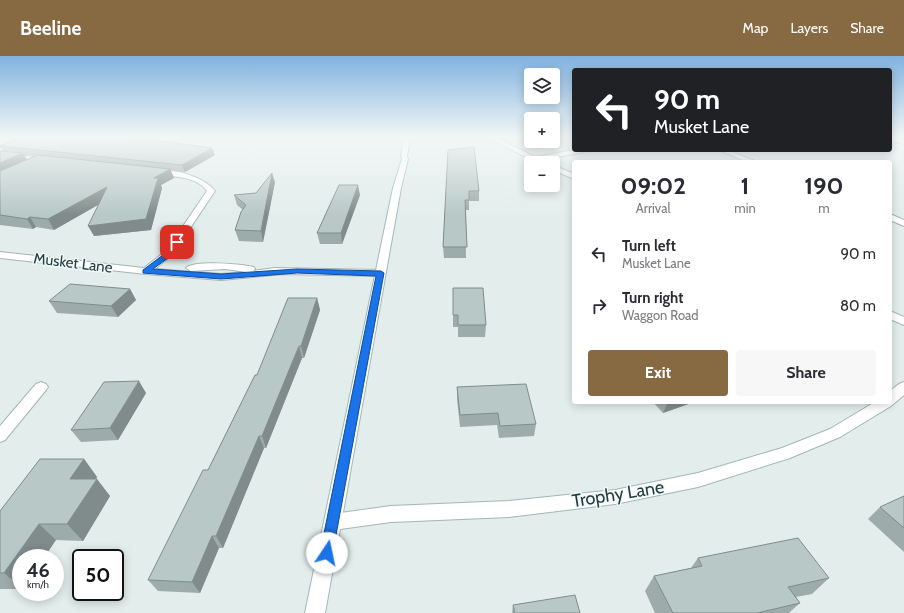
<!DOCTYPE html>
<meta charset="utf-8">
<style>
:root{--surface:#fff;--page:#f7f7f7;--text:#2b2b33;--muted:#7c7c81;--accent:#876942}
body{margin:0;font-family:Cabin,sans-serif;background:var(--page);color:var(--text);height:100vh;display:flex;flex-direction:column;font-size:15px;white-space:nowrap}
*{box-sizing:border-box;margin:0}
p{font-size:13px;color:var(--muted)}
.icon{flex:none;width:22px;height:22px;fill:none;stroke:currentColor;stroke-width:2;stroke-linecap:round;stroke-linejoin:round}
.map{position:relative;flex:1;overflow:hidden}
.details{position:absolute;left:572px;top:104px;width:320px;height:244px;display:flex;flex-direction:column;background:var(--surface);border-radius:4px;box-shadow:0 2px 10px #0003}
.details>*{flex:none}
.hud{position:absolute;left:572px;top:12px;width:320px;height:84px;border-radius:4px;box-shadow:0 2px 10px #0003;background:#202124;color:#fff;overflow:hidden}
.buttons{position:absolute;left:524px;top:12px;display:grid;gap:8px}
.buttons a{display:grid;place-items:center;width:36px;height:36px;border-radius:4px;background:var(--surface);box-shadow:0 2px 10px #0003;font-size:20px}
.speed{position:absolute;left:12px;top:493px;display:flex;gap:8px;font-size:20px;font-weight:700;text-align:center}
.speed>*{display:grid;place-content:center;width:52px;height:52px;border-radius:50%;background:var(--surface);box-shadow:0 2px 10px #0003;line-height:1}
.speed small{font-size:10px;font-weight:400}
.speed .limit{border:2px solid #111;border-radius:6px;background:#fff;color:#111}
.pin{position:absolute;display:grid;place-items:center;width:34px;height:34px;color:#fff;margin:-17px;border-radius:8px;box-shadow:0 2px 6px #0006}
.me{position:absolute;width:44px;margin:-22px;rotate:11deg;stroke-linejoin:round;filter:drop-shadow(0 0 3px #0008)}
.turn{display:flex;align-items:center;gap:14px;height:84px;padding:0 16px;font-size:18px}
.turn .icon{width:52px;height:52px;stroke-width:2.5}
.turn b{display:block;font-size:28px;line-height:34px}
.eta{display:flex;justify-content:space-evenly;align-items:center;height:68px;text-align:center}
.eta b{font-size:24px;font-weight:800;line-height:28px}
.primary-button{display:flex;gap:8px;margin-top:auto;padding:8px 16px}
.primary-button a{flex:1;height:46px;border-radius:4px;background:var(--accent);color:#fff;font-size:16px;font-weight:800;line-height:46px;text-align:center}
.primary-button a+a{background:var(--page);color:var(--text)}
ul{padding:0;list-style:none}
li{display:flex;align-items:center;gap:12px;height:52px;padding:0 16px}
li div{flex:1}
li b{display:block;font-size:15px}
li em{font-style:normal}
header{display:flex;align-items:center;gap:24px;box-sizing:border-box;height:56px;padding:0 20px;background:var(--accent);color:#fff}
header strong{font-size:19px}
nav{display:flex;gap:22px;margin-inline-start:auto;font-size:14px}
.map>svg:first-child{display:block}
</style>
<header>
<strong>Beeline</strong>
<nav><a>Map</a><a>Layers</a><a>Share</a></nav>
</header>
<div class="map">
<svg width="904" height="557" viewBox="0 0 904 557">
<rect width="100%" height="100%" fill="#e2edec"/>
<g fill="none" stroke-linecap="round" stroke-linejoin="round">
<g stroke="#a4b5b5" stroke-width="2">
<g id="minor">
<path d="M 890,81 L 904,84 L 904,88 L 890,85 Z"/>
<path d="M 574,94 L 587,94 L 584,96 L 536,105 L 533,103 L 536,101 Z"/>
<path d="M 719,94 L 728,94 L 757,106 L 747,106 Z"/>
<path d="M 0,98 L 46,102 L 49,104 L 46,106 L 0,102 Z"/>
<path d="M 154,114 C 171,111 205,121 215,135 L 172,199 L 155,213 L 221,218 L 247,216 L 225,213 L 191,215 L 186,212 C 193,204 242,208 254,211 L 255,213 L 253,215 L 275,212 L 381,214 L 386,217 L 381,220 L 284,218 L 221,224 L 146,218 L 0,202 L 0,196 L 144,212 L 166,195 L 207,135 C 195,119 172,121 154,118 Z"/>
<path d="M 890,158 L 904,164 L 904,170 L 890,164 Z"/>
<path d="M 41,326 L 46,328 L 48,331 L 46,334 L 5,384 L 0,386 L 0,370 L 36,328 Z"/>
<path d="M 904,326 L 904,339 L 891,350 L 840,381 L 790,402 L 698,431 L 615,448 L 509,461 L 391,466 L 333,474 L 327,472 L 324,466 L 327,460 L 333,458 L 391,450 L 509,445 L 615,434 L 698,417 L 782,392 L 830,373 L 875,346 L 890,346 L 890,335 L 899,328 Z"/>
</g>
</g>
<g stroke="#9fb9b8" stroke-width="2">
<g id="secondary">
<path d="M 404,81 L 410,81 L 407,100 L 408,103 L 401,132 L 325,557 L 305,557 L 393,132 L 402,103 L 401,100 Z"/>
<path d="M 486,81 L 495,81 L 548,107 L 538,107 Z"/>
<path d="M 553,109 L 574,118 L 574,123 L 553,114 Z"/>
<path d="M 890,255 L 904,261 L 904,269 L 890,263 Z"/>
</g>
</g>
<use href="#minor" fill="#fff" fill-rule="evenodd"/>
<use href="#secondary" fill="#fff" fill-rule="evenodd"/>
</g>
<g fill="#9dacaa" fill-rule="evenodd">
<path d="M 151,84 L 215,99 L 185,116 L 171,115 L 174,122 L 161,129 L 162,132 L 151,174 L 94,180 L 99,148 L 54,174 L 36,171 L 33,173 L 0,169 L 0,95 L 3,95 L 0,91 L 0,90 ZM 24,99 L 35,100 L 27,103 Z"/>
<path d="M 448,94 L 479,135 L 479,145 L 469,145 L 469,154 L 466,154 L 466,202 L 444,202 L 443,191 Z"/>
<path d="M 275,126 L 263,186 L 239,185 L 235,174 L 243,154 L 237,149 L 234,139 L 256,137 Z"/>
<path d="M 360,139 L 342,188 L 320,188 L 317,177 Z"/>
<path d="M 453,232 L 486,269 L 485,281 L 458,281 L 458,271 L 453,271 Z"/>
<path d="M 130,233 L 136,244 L 118,261 L 57,257 L 49,245 Z"/>
<path d="M 317,242 L 320,254 L 304,302 L 302,302 L 266,392 L 264,392 L 223,492 L 219,492 L 200,537 L 158,535 L 148,524 L 208,414 L 257,319 Z"/>
<path d="M 457,331 L 536,368 L 534,380 L 499,382 L 497,369 L 460,371 L 457,343 Z"/>
<path d="M 146,337 L 118,384 L 81,386 L 71,374 Z"/>
<path d="M 653,346 L 694,346 L 663,357 Z"/>
<path d="M 84,403 L 97,421 L 96,423 L 110,440 L 83,485 L 56,484 L 21,502 L 21,533 L 0,533 L 0,455 Z"/>
<path d="M 904,440 L 904,496 L 868,463 L 880,451 Z"/>
<path d="M 698,502 L 829,522 L 812,538 L 796,541 L 800,547 L 789,557 L 655,557 L 645,535 L 654,520 L 691,512 Z"/>
<path d="M 513,549 L 580,557 L 512,557 Z"/>
</g>
<g fill="#808c8b">
<path d="M 129,81 L 164,81 L 132,88 Z"/>
<path d="M 212,92 L 215,99 L 185,116 L 182,109 Z"/>
<path d="M 23,97 L 28,106 L 0,118 L 0,107 Z"/>
<path d="M 170,113 L 174,122 L 161,129 L 162,132 L 151,174 L 94,180 L 88,170 L 154,122 Z"/>
<path d="M 272,117 L 275,126 L 263,186 L 261,175 Z"/>
<path d="M 358,129 L 360,139 L 342,188 L 341,177 Z"/>
<path d="M 107,131 L 112,141 L 54,174 L 48,163 Z"/>
<path d="M 30,161 L 36,171 L 33,173 L 27,163 Z"/>
<path d="M 130,233 L 136,244 L 118,261 L 111,250 Z"/>
<path d="M 317,242 L 320,254 L 304,302 L 301,290 Z"/>
<path d="M 299,290 L 302,302 L 266,392 L 262,380 Z"/>
<path d="M 139,325 L 146,337 L 118,384 L 110,372 Z"/>
<path d="M 668,346 L 694,346 L 663,357 Z"/>
<path d="M 259,380 L 264,392 L 223,492 L 216,480 Z"/>
<path d="M 84,403 L 97,421 L 85,440 L 70,423 Z"/>
<path d="M 97,423 L 110,440 L 83,485 L 67,468 Z"/>
<path d="M 39,468 L 56,484 L 44,502 L 21,502 L 21,531 L 4,517 Z"/>
<path d="M 212,480 L 219,492 L 200,537 L 192,526 Z"/>
</g>
<g fill="#b7c8c6" stroke="#808c8b">
<path d="M 20,81 L 130,81 L 212,92 L 182,109 L 0,90 Z"/>
<path d="M 474,91 L 479,135 L 469,135 L 469,144 L 465,144 L 467,191 L 443,191 L 448,94 Z"/>
<path d="M 0,95 L 23,97 L 0,107 Z"/>
<path d="M 38,99 L 170,113 L 154,122 L 158,122 L 146,163 L 88,170 L 107,131 L 48,163 L 30,161 L 27,163 L 0,159 L 0,115 Z"/>
<path d="M 272,117 L 261,175 L 235,174 L 241,156 L 246,149 L 234,139 L 256,137 Z"/>
<path d="M 339,129 L 358,129 L 341,177 L 317,177 Z"/>
<path d="M 70,228 L 130,233 L 111,250 L 49,245 Z"/>
<path d="M 453,232 L 483,232 L 486,269 L 458,269 L 458,259 L 453,259 Z"/>
<path d="M 288,242 L 317,242 L 301,290 L 299,290 L 262,380 L 259,380 L 216,480 L 212,480 L 192,526 L 148,524 L 203,414 L 208,414 L 255,319 L 257,319 Z"/>
<path d="M 139,325 L 110,372 L 71,374 L 104,326 Z"/>
<path d="M 526,328 L 536,368 L 500,370 L 498,357 L 460,359 L 457,331 Z"/>
<path d="M 40,403 L 84,403 L 70,423 L 97,423 L 67,468 L 39,468 L 4,517 L 0,517 L 0,455 Z"/>
<path d="M 904,440 L 904,472 L 880,451 Z"/>
<path d="M 798,482 L 829,522 L 788,531 L 800,547 L 757,557 L 673,557 L 654,520 L 702,510 L 698,502 Z"/>
<path d="M 575,539 L 580,557 L 515,557 L 513,549 Z"/>
</g>
<linearGradient id="sky" x2="0" y2="1"><stop stop-color="#81b2e0"/><stop offset="0.51" stop-color="#f2f7f6"/><stop offset="1" stop-color="#f2f7f6" stop-opacity="0"/></linearGradient>
<rect width="904" height="159" fill="url(#sky)"/>
<path fill="#1a73e8" stroke="#114b97" d="M 177,184 L 180,186 L 172,199 L 153,213 L 221,218 L 297,213 L 381,215 L 384,217 L 332,501 L 327,503 L 322,501 L 320,497 L 376,220 L 297,217 L 221,223 L 143,217 L 143,214 L 167,196 L 174,185 Z"/>
<g text-anchor="middle" stroke-width="3" stroke-linejoin="round" paint-order="stroke">
<g font-size="15" fill="#213d3f" stroke="#f2f9f8">
<text transform="translate(73 207) rotate(7)" y="5">Musket Lane</text>
</g>
<g font-size="18" fill="#213d3f" stroke="#f2f9f8">
<text transform="translate(618 438) rotate(-9)" y="6">Trophy Lane</text>
</g>
</g>
</svg>
<div class="buttons">
<a><svg class="icon" aria-label="layers" viewBox="0 0 24 24"><path d="M12 4l9 5-9 5-9-5zM3 14l9 5 9-5"/></svg></a>
<a>+</a>
<a>−</a>
</div>
<div class="speed"><div>46<small>km/h</small></div><div class="limit">50</div></div>
<div class="pin" style="left:177px;top:186px;background:#d93025"><svg class="icon" aria-label="arrive" viewBox="0 0 24 24"><path d="M6 21V4h12l-3 4 3 4H6"/></svg></div>
<svg class="me" style="left:327px;top:497px" viewBox="-20 -20 40 40"><circle r="19" fill="#fff"/><path d="M0-13L10 11 0 6-10 11z" fill="#1a73e8"/></svg>
<div class="hud">
<div class="turn"><svg class="icon" aria-label="left" viewBox="0 0 24 24"><path d="M17 20v-9H6M10 6l-5 5 5 5"/></svg><div><b>90 m</b>Musket Lane</div></div>
</div>
<section class="details">
<div class="eta">
<div><b>09:02</b><p>Arrival</p></div>
<div><b>1</b><p>min</p></div>
<div><b>190</b><p>m</p></div>
</div>
<ul>
<li><svg class="icon" aria-label="left" viewBox="0 0 24 24"><path d="M17 20v-9H6M10 6l-5 5 5 5"/></svg><div><b>Turn left</b><p>Musket Lane</p></div><em>90 m</em></li>
<li><svg class="icon" aria-label="right" viewBox="0 0 24 24"><path d="M7 20v-9h11M14 6l5 5-5 5"/></svg><div><b>Turn right</b><p>Waggon Road</p></div><em>80 m</em></li>
</ul>
<div class="primary-button"><a>Exit</a><a>Share</a></div>
</section>
</div>
